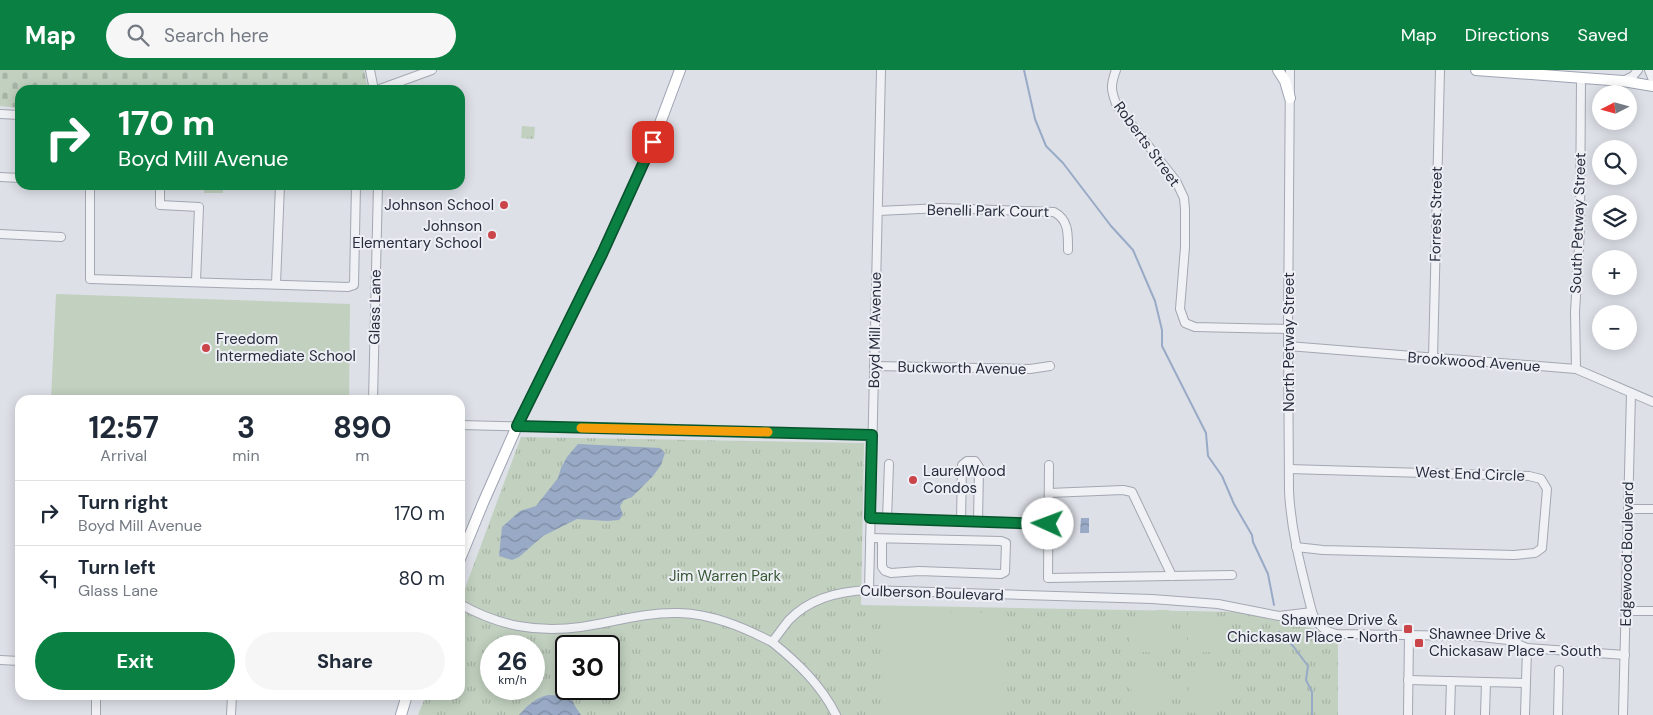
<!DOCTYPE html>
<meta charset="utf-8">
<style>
:root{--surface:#fff;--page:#f6f6f7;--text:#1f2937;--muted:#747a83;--line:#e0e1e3;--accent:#0b8043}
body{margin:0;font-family:"DM Sans",sans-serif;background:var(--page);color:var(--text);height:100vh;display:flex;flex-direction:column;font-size:19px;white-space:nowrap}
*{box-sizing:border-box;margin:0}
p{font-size:16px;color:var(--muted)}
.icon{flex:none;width:28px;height:28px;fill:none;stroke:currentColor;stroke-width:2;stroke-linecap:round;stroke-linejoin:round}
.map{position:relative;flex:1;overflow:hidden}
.panel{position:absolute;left:15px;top:325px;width:450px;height:305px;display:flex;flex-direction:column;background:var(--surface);border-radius:15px;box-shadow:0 2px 12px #0003}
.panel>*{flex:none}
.guide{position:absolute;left:15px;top:15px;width:450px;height:105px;border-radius:15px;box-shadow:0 2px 12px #0003;background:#0b8043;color:#fff;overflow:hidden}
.needle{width:32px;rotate:264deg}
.buttons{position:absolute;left:1592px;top:15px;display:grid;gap:10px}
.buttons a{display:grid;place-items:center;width:45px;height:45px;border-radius:50%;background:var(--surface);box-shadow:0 2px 12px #0003;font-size:25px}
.speed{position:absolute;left:480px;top:565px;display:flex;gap:10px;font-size:25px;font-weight:700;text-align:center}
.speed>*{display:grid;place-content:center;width:65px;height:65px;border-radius:50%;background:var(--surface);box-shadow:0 2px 12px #0003;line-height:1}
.speed small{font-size:12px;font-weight:400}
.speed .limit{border:2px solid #111;border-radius:8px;background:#fff;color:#111}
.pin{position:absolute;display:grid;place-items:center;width:42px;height:42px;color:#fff;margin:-21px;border-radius:10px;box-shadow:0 2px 8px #0006}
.me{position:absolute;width:55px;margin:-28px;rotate:272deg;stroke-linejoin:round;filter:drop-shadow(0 0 4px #0008)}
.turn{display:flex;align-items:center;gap:18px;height:105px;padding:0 20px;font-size:22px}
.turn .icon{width:65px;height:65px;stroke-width:2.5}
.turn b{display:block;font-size:35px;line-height:42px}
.eta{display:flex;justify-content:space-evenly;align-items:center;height:85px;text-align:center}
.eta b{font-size:30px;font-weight:700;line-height:35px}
.cta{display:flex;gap:10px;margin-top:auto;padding:10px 20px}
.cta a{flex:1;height:58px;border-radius:30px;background:var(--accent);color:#fff;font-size:20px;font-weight:700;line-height:58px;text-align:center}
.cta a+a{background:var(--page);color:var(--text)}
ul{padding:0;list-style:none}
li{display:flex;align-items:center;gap:15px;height:65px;padding:0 20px;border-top:1px solid var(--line)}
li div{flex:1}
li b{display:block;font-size:19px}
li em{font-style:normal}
header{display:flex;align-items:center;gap:30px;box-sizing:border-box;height:70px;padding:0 25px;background:var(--accent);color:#fff}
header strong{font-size:24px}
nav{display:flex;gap:28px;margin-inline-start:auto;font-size:18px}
.search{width:350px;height:45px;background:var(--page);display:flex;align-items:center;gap:12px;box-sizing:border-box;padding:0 18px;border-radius:28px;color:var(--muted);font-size:19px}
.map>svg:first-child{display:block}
</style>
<header>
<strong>Map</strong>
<div class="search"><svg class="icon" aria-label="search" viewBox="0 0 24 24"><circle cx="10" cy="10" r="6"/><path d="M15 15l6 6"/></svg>Search here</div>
<nav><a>Map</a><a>Directions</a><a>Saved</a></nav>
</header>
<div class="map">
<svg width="1653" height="645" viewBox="0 0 1653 645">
<defs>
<pattern id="cemetery-stones" width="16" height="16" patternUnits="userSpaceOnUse" patternTransform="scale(1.25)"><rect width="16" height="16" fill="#c1d0bf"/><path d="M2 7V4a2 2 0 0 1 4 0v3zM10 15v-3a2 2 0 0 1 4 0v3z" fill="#a6b3a5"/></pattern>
<pattern id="park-tufts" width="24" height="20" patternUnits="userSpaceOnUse" patternTransform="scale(1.25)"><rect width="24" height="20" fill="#c1d0bf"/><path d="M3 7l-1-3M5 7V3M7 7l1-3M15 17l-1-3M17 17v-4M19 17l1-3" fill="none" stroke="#a6b3a5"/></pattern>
<pattern id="water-waves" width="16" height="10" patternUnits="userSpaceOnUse" patternTransform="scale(1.25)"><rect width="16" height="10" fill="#99aac6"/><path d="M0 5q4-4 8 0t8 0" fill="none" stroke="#7d8ba2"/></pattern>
</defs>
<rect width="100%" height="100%" fill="#dde0e7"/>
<path fill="url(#cemetery-stones)" d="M 0,0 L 364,0 L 367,15 L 352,20 L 20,20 L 20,38 L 0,36 Z"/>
<g fill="url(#park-tufts)" fill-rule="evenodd">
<path d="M 522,56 L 535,57 L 534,69 L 521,68 Z"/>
<path d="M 521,367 L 864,373 L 861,535 L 1238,542 L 1338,564 L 1338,645 L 418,645 L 426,625 L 460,625 L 460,532 ZM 491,576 L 534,576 L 534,619 L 491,619 ZM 566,576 L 609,576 L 609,619 L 566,619 Z"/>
</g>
<g fill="#c1d0bf">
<rect x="204" y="115" width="19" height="8"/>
<path d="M 56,224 L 350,234 L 349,330 L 51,330 Z"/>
<path d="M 885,540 L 1005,543 L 1002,645 L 882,645 Z"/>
<path d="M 1158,540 L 1169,540 L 1170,573 L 1167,580 L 1162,582 L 1129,582 C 1129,559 1134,546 1158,540 Z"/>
<path d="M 1188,541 C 1218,542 1229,552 1230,582 L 1197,582 L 1190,580 L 1188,574 Z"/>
<path d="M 1128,600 L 1161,600 L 1168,603 L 1170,609 L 1170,642 C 1140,641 1129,631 1128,600 Z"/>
<path d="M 1197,600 L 1229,600 C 1229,630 1219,641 1189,643 L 1188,609 L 1191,602 Z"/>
</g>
<g fill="url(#water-waves)">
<path d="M 578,374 L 660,378 L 665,383 L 661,395 L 653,406 L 632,427 L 624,430 L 620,436 L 623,445 L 619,450 L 607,451 L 577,449 L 543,466 L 519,487 L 512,490 L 499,486 L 502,457 L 520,441 L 536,436 L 558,408 L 561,398 L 567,387 Z"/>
<path d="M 1081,448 L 1089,448 L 1089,463 L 1080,463 Z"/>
<path d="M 548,625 L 570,626 L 575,636 L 581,645 L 519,645 C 528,635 535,628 548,625 Z"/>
</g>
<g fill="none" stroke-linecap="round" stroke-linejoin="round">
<g stroke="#99aac6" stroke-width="2">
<path d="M 1024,0 L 1035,49 L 1046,76 L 1063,93 L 1111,156 L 1133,180 L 1155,231 L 1162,260 L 1162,276 L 1206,363 L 1208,386 L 1222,406 L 1234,434 L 1252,465 L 1253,472 L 1268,504 L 1274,535"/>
<path d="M 1279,562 L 1293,576 L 1308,596 L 1306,610 L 1312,622 L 1312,645"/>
</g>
<g stroke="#a3a7b1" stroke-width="10">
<g id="minor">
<path d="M 370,0 L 374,20"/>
<path d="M 1116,0 C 1110,16 1111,21 1117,36 L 1176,111 L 1184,128 L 1185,139 L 1185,177 L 1180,239 L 1185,253 L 1195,257 L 1288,259"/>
<path d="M 1290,0 L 1288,259 L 1289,421 C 1291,462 1302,502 1312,542 C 1317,555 1323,560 1336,564 L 1472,566 L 1508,570 L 1527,578 L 1625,585"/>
<path d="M 1649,0 L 1653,10"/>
<path d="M 1623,11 L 1633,6 L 1638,0"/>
<path d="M 377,20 L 432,0"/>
<path d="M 0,44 L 20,45"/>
<path d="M 0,107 L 20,108"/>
<path d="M 90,115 L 90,209 L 348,217 L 354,215 L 356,115"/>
<path d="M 160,115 L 160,135 L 199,137 L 196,211"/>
<path d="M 878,141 L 941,138 L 1054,142 C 1069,150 1068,164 1068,180"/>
<path d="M 0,164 L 61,167"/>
<path d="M 276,214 L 280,115"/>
<path d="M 1288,276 L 1576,299 L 1653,332"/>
<path d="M 1433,288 L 1440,0"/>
<path d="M 874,296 L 1030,299 L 1050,296"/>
<path d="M 1576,299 L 1575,242 L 1580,160 L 1581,7"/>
<path d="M 373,330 L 378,115"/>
<path d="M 460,355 L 872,365"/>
<path d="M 1049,395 L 1048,508 L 1232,505"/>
<path d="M 1289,399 L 1529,406 L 1541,409 L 1547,419 L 1542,478 L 1535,483 L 1514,485 L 1323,480 L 1296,477"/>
<path d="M 1049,423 L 1123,420 L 1132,422 L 1172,506"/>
<path d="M 1628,439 L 1653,439"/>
<path d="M 870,448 L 1048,454"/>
<path d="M 887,449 L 889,394"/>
<path d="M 961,451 L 962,395 L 967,391 L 975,391 L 979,397 L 978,452"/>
<path d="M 870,468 C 913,469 957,470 1001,471 L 1006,473 L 1005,502 L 1001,504 L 919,501 L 891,503 L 885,501 L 882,497 L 882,469"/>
<path d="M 869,520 L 881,0"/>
<path d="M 460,534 C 499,556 537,563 581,557 C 614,552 645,542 679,543 C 712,544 743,557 772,572 C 778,565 783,557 789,550 C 810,528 839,521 869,520 L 1152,529 L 1218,534 L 1279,546 L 1312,542"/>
<path d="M 1626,541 L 1653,541"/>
<path d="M 772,572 C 798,593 821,615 836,645"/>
<path d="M 0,590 L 20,591"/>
<path d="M 1408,610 L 1486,612"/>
<path d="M 96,645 L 96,625"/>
<path d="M 231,645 L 232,625"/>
<path d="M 1408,645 L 1409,564"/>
<path d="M 1450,645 L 1451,611"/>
<path d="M 1485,645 L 1486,612 L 1525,613"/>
<path d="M 1525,645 L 1527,578"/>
<path d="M 1558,645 L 1559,600"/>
<path d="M 1623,645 L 1631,323"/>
</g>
</g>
<g stroke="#9da3b2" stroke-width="12">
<g id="major">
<path d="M 1278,0 L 1285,11 L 1290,28"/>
<path d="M 1476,0 L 1623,11 L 1653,16"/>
<path d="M 460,489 L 483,433 L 517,356 L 602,184 L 653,72 L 680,0"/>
<path d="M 401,645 L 407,625"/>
</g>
</g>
<use href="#minor" stroke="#f0f1f5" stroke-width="8"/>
<use href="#major" stroke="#fff" stroke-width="10"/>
</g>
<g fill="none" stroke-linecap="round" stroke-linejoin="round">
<g stroke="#07532c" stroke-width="12">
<path id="route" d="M 653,72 L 602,184 L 517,356 L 872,365 L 870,448 L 1048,454"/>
</g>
<use href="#route" stroke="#0b8043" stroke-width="9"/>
<path stroke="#f59e0b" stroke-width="9" d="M 581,358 L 768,362"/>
</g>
<g fill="#c94549" stroke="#edeff5" stroke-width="2">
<circle cx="504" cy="135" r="5"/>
<circle cx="492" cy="165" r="5"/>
<circle cx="206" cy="278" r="5"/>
<circle cx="913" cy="410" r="5"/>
<rect x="1403" y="554" width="10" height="10" rx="2.5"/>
<rect x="1414" y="568" width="10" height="10" rx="2.5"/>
</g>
<g text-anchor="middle" stroke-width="4" stroke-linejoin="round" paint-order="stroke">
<g font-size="15" fill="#272d3d" stroke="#edeff5">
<text transform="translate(1147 74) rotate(54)" y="5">Roberts Street</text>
<text transform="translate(988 141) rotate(1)" y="5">Benelli Park Court</text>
<text transform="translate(1436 144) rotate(-89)" y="5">Forrest Street</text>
<text transform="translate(1578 153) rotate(-88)" y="5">South Petway Street</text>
<text transform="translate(375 237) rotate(-89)" y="5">Glass Lane</text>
<text transform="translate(875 260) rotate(-89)" y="5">Boyd Mill Avenue</text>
<text transform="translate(1289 272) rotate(-90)" y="5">North Petway Street</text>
<text transform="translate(1474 292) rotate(4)" y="5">Brookwood Avenue</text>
<text transform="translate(962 298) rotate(1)" y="5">Buckworth Avenue</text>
<text transform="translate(1470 404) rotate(2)" y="5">West End Circle</text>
<text transform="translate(1627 484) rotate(-89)" y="5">Edgewood Boulevard</text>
<text transform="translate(932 523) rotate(2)" y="5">Culberson Boulevard</text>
</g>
<g font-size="15" fill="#272d3d" stroke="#edeff5" text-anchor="end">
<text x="494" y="140">Johnson School</text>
<text x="482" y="161">Johnson<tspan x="482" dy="17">Elementary School</tspan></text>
<text x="216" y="274" text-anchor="start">Freedom<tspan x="216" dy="17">Intermediate School</tspan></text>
<text x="923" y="406" text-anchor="start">LaurelWood<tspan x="923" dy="17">Condos</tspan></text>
<text x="1398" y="555">Shawnee Drive &amp;<tspan x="1398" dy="17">Chickasaw Place - North</tspan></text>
<text x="1429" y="569" text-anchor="start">Shawnee Drive &amp;<tspan x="1429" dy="17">Chickasaw Place - South</tspan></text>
</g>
<g font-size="15" fill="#375835" stroke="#edeff5">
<text x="725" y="511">Jim Warren Park</text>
</g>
</g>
</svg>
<div class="buttons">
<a><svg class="needle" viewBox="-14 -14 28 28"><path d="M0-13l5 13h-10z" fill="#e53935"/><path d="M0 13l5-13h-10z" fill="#747a83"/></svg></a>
<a><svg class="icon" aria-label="search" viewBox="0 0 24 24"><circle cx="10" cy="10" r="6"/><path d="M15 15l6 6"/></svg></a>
<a><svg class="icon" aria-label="layers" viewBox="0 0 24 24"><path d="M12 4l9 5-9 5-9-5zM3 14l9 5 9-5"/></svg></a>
<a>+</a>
<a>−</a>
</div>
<div class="speed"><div>26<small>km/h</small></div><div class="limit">30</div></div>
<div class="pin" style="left:653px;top:72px;background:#d93025"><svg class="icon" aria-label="arrive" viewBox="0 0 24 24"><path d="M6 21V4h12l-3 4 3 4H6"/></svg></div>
<svg class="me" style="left:1048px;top:454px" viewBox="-20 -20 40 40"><circle r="19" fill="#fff"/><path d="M0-13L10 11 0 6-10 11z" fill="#0b8043"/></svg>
<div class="guide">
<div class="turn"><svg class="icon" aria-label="right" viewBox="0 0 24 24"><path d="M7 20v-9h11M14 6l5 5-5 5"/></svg><div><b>170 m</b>Boyd Mill Avenue</div></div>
</div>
<section class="panel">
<div class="eta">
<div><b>12:57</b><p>Arrival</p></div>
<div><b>3</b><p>min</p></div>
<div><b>890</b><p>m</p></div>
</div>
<ul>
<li><svg class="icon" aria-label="right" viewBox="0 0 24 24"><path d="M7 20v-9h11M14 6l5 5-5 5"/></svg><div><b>Turn right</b><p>Boyd Mill Avenue</p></div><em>170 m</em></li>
<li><svg class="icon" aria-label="left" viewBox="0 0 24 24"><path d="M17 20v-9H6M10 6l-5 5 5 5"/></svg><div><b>Turn left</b><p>Glass Lane</p></div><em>80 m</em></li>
</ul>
<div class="cta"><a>Exit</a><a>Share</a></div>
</section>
</div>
